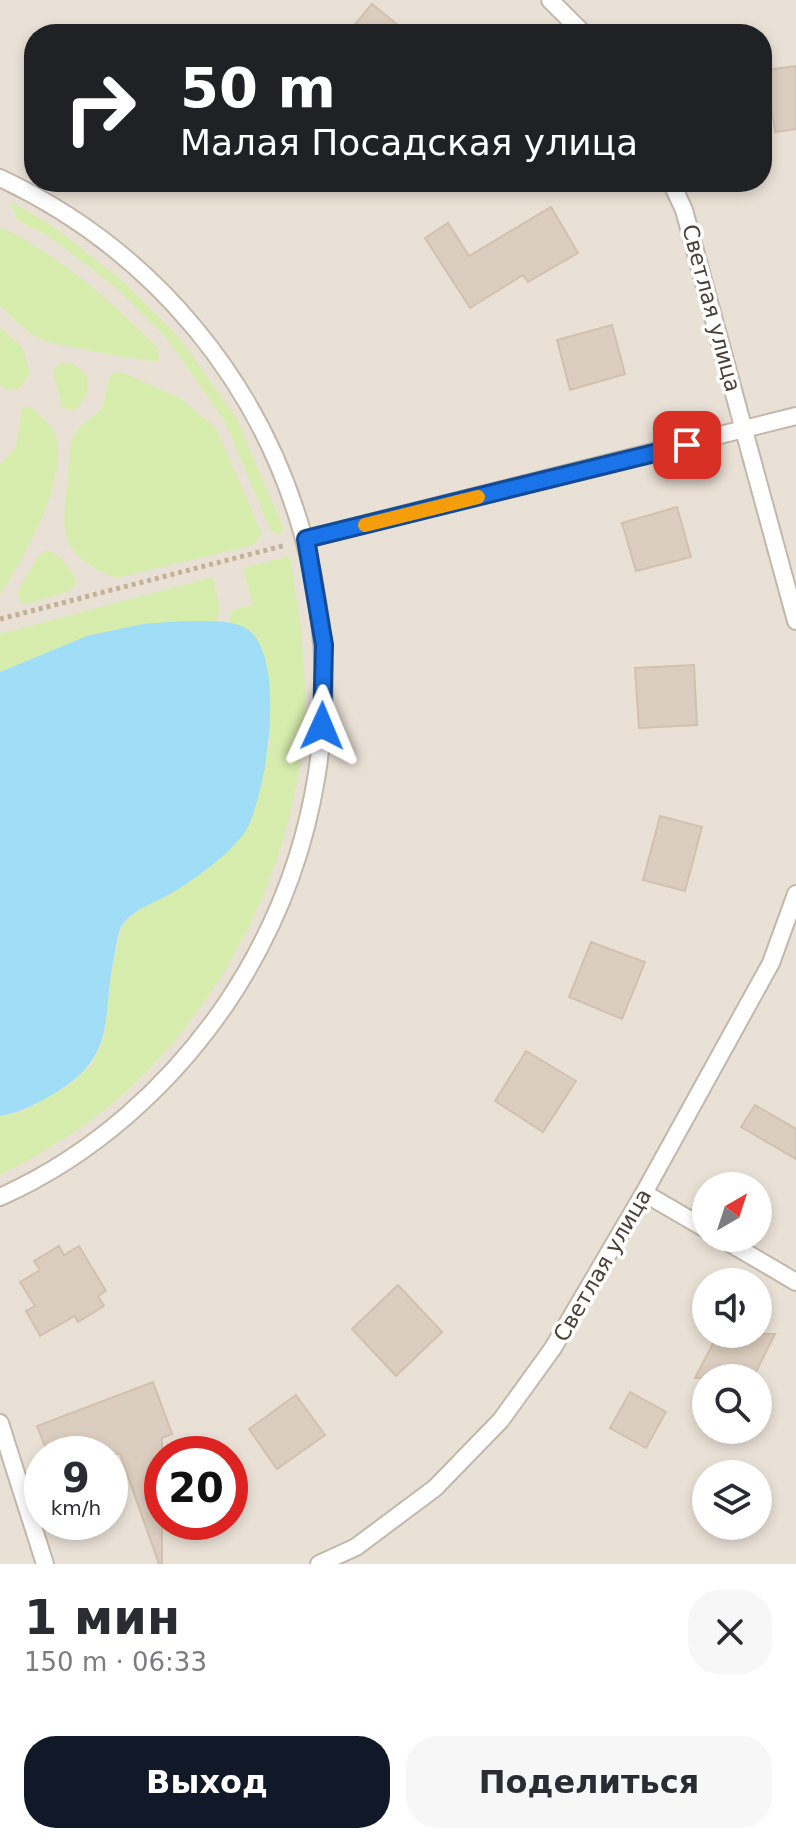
<!DOCTYPE html>
<html lang="ru">
<meta charset="utf-8">
<style>
:root{--surface:#fff;--page:#f7f7f7;--text:#2b2b33;--muted:#7c7c81;--accent:#111827}
body{margin:0;font-family:"DejaVu Sans",sans-serif;background:var(--page);color:var(--text);height:100vh;display:flex;flex-direction:column;font-size:30px;white-space:nowrap}
*{box-sizing:border-box;margin:0}
p{font-size:26px;color:var(--muted)}
.icon{flex:none;width:44px;height:44px;fill:none;stroke:currentColor;stroke-width:2;stroke-linecap:round;stroke-linejoin:round}
.map{position:relative;height:1564px;overflow:hidden}
.sheet{display:flex;flex-direction:column;background:var(--surface);flex:1}
.sheet>*{flex:none}
.banner{position:absolute;left:24px;top:24px;width:748px;height:168px;border-radius:32px;box-shadow:0 4px 12px #0003;background:#202124;color:#fff;overflow:hidden}
.needle{width:52px;rotate:39deg}
.buttons{position:absolute;left:692px;top:1172px;display:grid;gap:16px}
.buttons a{display:grid;place-items:center;width:80px;height:80px;border-radius:50%;background:var(--surface);box-shadow:0 4px 12px #0003;font-size:40px}
.speed{position:absolute;left:24px;top:1436px;display:flex;gap:16px;font-size:40px;font-weight:700;text-align:center}
.speed>*{display:grid;place-content:center;width:104px;height:104px;border-radius:50%;background:var(--surface);box-shadow:0 4px 12px #0003;line-height:1}
.speed small{font-size:20px;font-weight:400}
.speed .limit{border:12px solid #d22;background:#fff;color:#111}
.pin{position:absolute;display:grid;place-items:center;width:68px;height:68px;color:#fff;margin:-34px;border-radius:16px;box-shadow:0 4px 12px #0006}
.me{position:absolute;width:88px;margin:-44px;rotate:1deg;stroke-linejoin:round;filter:drop-shadow(0 0 6px #0008)}
.turn{display:flex;align-items:center;gap:28px;height:168px;padding:0 24px;font-size:36px}
.turn .icon{width:104px;height:104px;stroke-width:2.5}
.turn b{display:block;font-size:56px;line-height:68px}
.round{display:grid;place-items:center;flex:none;width:84px;height:84px;border-radius:32px;background:var(--page)}
.summary{display:flex;align-items:center;justify-content:space-between;height:136px;padding:0 24px}
h1{font-size:48px;font-weight:700;line-height:60px}
.primary-button{display:flex;gap:16px;margin-top:auto;padding:16px 24px}
.primary-button a{flex:1;height:92px;border-radius:32px;background:var(--accent);color:#fff;font-size:32px;font-weight:700;line-height:92px;text-align:center}
.primary-button a+a{background:var(--page);color:var(--text)}
.map>svg:first-child{display:block}
</style>
<div class="map">
<svg width="796" height="1564" viewBox="0 0 796 1564">
<rect width="100%" height="100%" fill="#f5f0e8"/>
<path fill="#eae1d6" fill-rule="evenodd" d="M 0,0 L 796,0 L 796,1564 L 0,1564 ZM 34,34 L 762,34 L 762,182 L 34,182 ZM 706,1186 L 758,1186 L 758,1238 L 706,1238 ZM 706,1282 L 758,1282 L 758,1334 L 706,1334 ZM 706,1378 L 758,1378 L 758,1430 L 706,1430 ZM 42,1454 L 110,1454 L 110,1522 L 42,1522 ZM 162,1454 L 230,1454 L 230,1522 L 162,1522 ZM 706,1474 L 758,1474 L 758,1526 L 706,1526 Z"/>
<g fill="#d7edae">
<path d="M 10,201 L 54,227 L 124,282 L 176,334 L 236,417 L 284,529 L 279,535 L 271,531 L 225,422 L 169,341 L 118,289 L 47,235 L 17,220 Z"/>
<path d="M 3,228 C 63,258 111,301 158,348 L 159,361 C 151,363 48,344 38,338 C 25,330 12,317 0,306 L 0,229 Z"/>
<path d="M 0,327 L 23,348 L 30,373 L 18,390 L 5,389 L 0,385 Z"/>
<path d="M 59,363 L 72,363 L 87,376 L 87,394 L 75,411 L 62,407 L 53,371 Z"/>
<path d="M 121,372 L 180,398 L 216,428 L 262,534 L 254,545 L 116,578 C 54,553 63,530 68,473 C 70,460 68,440 77,430 C 84,421 99,416 103,404 C 107,394 106,384 111,374 Z"/>
<path d="M 31,407 C 42,416 54,426 57,440 C 66,484 23,559 0,595 L 0,465 L 16,447 L 22,408 Z"/>
<path d="M 47,550 C 62,556 70,568 77,583 L 70,591 L 27,604 L 21,603 L 17,593 L 38,556 Z"/>
<path d="M 290,556 C 299,612 308,667 304,724 C 295,865 226,1002 121,1096 C 85,1128 43,1153 0,1175 L 0,1116 L 22,1112 L 70,1084 L 92,1064 L 104,1038 L 110,980 L 121,928 L 135,912 L 172,893 L 218,860 L 247,828 L 269,744 L 270,701 L 266,660 L 251,632 L 229,622 L 230,611 L 253,605 L 243,568 Z"/>
<path d="M 213,577 L 220,609 L 217,622 L 143,624 L 88,636 L 0,672 L 0,634 Z"/>
</g>
<path fill="#a0ddf7" d="M 182,621 C 202,622 236,617 252,633 C 285,667 267,787 248,827 C 236,850 193,881 170,894 C 153,904 132,909 121,927 C 117,935 116,948 114,957 C 101,1019 118,1055 55,1093 C 36,1104 22,1112 0,1116 L 0,672 L 87,636 L 143,624 Z"/>
<g fill="#dbcdbf" stroke="#d3c1af" stroke-width="2">
<path d="M 372,4 L 409,34 L 347,34 Z"/>
<path d="M 796,66 L 796,129 L 775,132 L 766,70 Z"/>
<path d="M 551,207 L 578,253 L 528,282 L 523,275 L 470,308 L 425,238 L 448,223 L 469,256 Z"/>
<path d="M 612,325 L 625,374 L 570,390 L 557,340 Z"/>
<path d="M 677,507 L 691,557 L 636,571 L 622,523 Z"/>
<path d="M 694,665 L 697,725 L 639,728 L 635,668 Z"/>
<path d="M 660,816 L 702,827 L 685,891 L 643,880 Z"/>
<path d="M 591,942 L 645,962 L 622,1019 L 569,997 Z"/>
<path d="M 526,1051 L 576,1081 L 543,1132 L 495,1101 Z"/>
<path d="M 755,1105 L 796,1129 L 796,1159 L 741,1127 Z"/>
<path d="M 59,1246 L 64,1255 L 79,1246 L 106,1291 L 98,1296 L 104,1306 L 78,1322 L 75,1316 L 40,1336 L 26,1311 L 35,1306 L 20,1282 L 40,1270 L 34,1261 Z"/>
<path d="M 398,1285 L 442,1332 L 396,1376 L 352,1329 Z"/>
<path d="M 718,1334 L 775,1334 L 753,1378 L 695,1378 Z"/>
<path d="M 153,1382 L 172,1434 L 162,1438 L 162,1563 L 159,1564 L 120,1454 L 48,1454 L 37,1426 Z"/>
<path d="M 630,1392 L 666,1412 L 646,1448 L 610,1428 Z"/>
<path d="M 296,1395 L 325,1435 L 277,1469 L 249,1429 Z"/>
</g>
<g fill="none" stroke-linecap="round" stroke-linejoin="round">
<g stroke="#c2b7aa" stroke-width="20">
<g id="lane">
<path d="M 550,0 L 584,34"/>
<path d="M 0,178 C 315,326 420,716 226,1004 C 170,1086 92,1156 0,1197"/>
<path d="M 671,182 L 684,210 L 796,621"/>
<path d="M 306,539 L 796,416"/>
<path d="M 644,1193 L 706,1229"/>
<path d="M 721,1238 L 796,1282"/>
<path d="M 0,1423 L 45,1564"/>
<path d="M 319,1564 L 356,1547 L 435,1488 L 501,1420 L 553,1348 L 644,1193 L 771,963 L 796,894"/>
</g>
</g>
<path stroke="#c5b19a" stroke-width="5" stroke-dasharray="4 4" stroke-linecap="butt" d="M 0,619 L 286,545"/>
<use href="#lane" stroke="#fff" stroke-width="16"/>
</g>
<g fill="none" stroke-linecap="round" stroke-linejoin="round">
<g stroke="#114b97" stroke-width="20">
<path id="route" d="M 322,726 L 324,645 L 306,539 L 687,445"/>
</g>
<use href="#route" stroke="#1a73e8" stroke-width="14"/>
<path stroke="#f59e0b" stroke-width="14" d="M 365,525 L 478,497"/>
</g>
<g text-anchor="middle" stroke-width="7" stroke-linejoin="round" paint-order="stroke">
<g font-size="22" fill="#4a4036" stroke="#fff">
<text transform="translate(712 308) rotate(75)" y="8">Светлая улица</text>
<text transform="translate(602 1265) rotate(-60)" y="8">Светлая улица</text>
</g>
</g>
</svg>
<div class="buttons">
<a><svg class="needle" viewBox="-14 -14 28 28"><path d="M0-13l5 13h-10z" fill="#e53935"/><path d="M0 13l5-13h-10z" fill="#7c7c81"/></svg></a>
<a><svg class="icon" aria-label="sound" viewBox="0 0 24 24"><path d="M4 9h4l5-4v14l-5-4H4zM17 9q2 3 0 6"/></svg></a>
<a><svg class="icon" aria-label="search" viewBox="0 0 24 24"><circle cx="10" cy="10" r="6"/><path d="M15 15l6 6"/></svg></a>
<a><svg class="icon" aria-label="layers" viewBox="0 0 24 24"><path d="M12 4l9 5-9 5-9-5zM3 14l9 5 9-5"/></svg></a>
</div>
<div class="speed"><div>9<small>km/h</small></div><div class="limit">20</div></div>
<div class="pin" style="left:687px;top:445px;background:#d93025"><svg class="icon" aria-label="arrive" viewBox="0 0 24 24"><path d="M6 21V4h12l-3 4 3 4H6"/></svg></div>
<svg class="me" style="left:322px;top:726px" viewBox="-20 -20 40 40"><path d="M0-17L14 15 0 8-14 15z" fill="#1a73e8" stroke="#fff" stroke-width="4"/></svg>
<div class="banner">
<div class="turn"><svg class="icon" aria-label="right" viewBox="0 0 24 24"><path d="M7 20v-9h11M14 6l5 5-5 5"/></svg><div><b>50 m</b>Малая Посадская улица</div></div>
</div>
</div>
<section class="sheet">
<div class="summary"><div><h1>1 мин</h1><p>150 m · 06:33</p></div><a class="round"><svg class="icon" aria-label="close" viewBox="0 0 24 24"><path d="M6 6l12 12M18 6L6 18"/></svg></a></div>
<div class="primary-button"><a>Выход</a><a>Поделиться</a></div>
</section>
